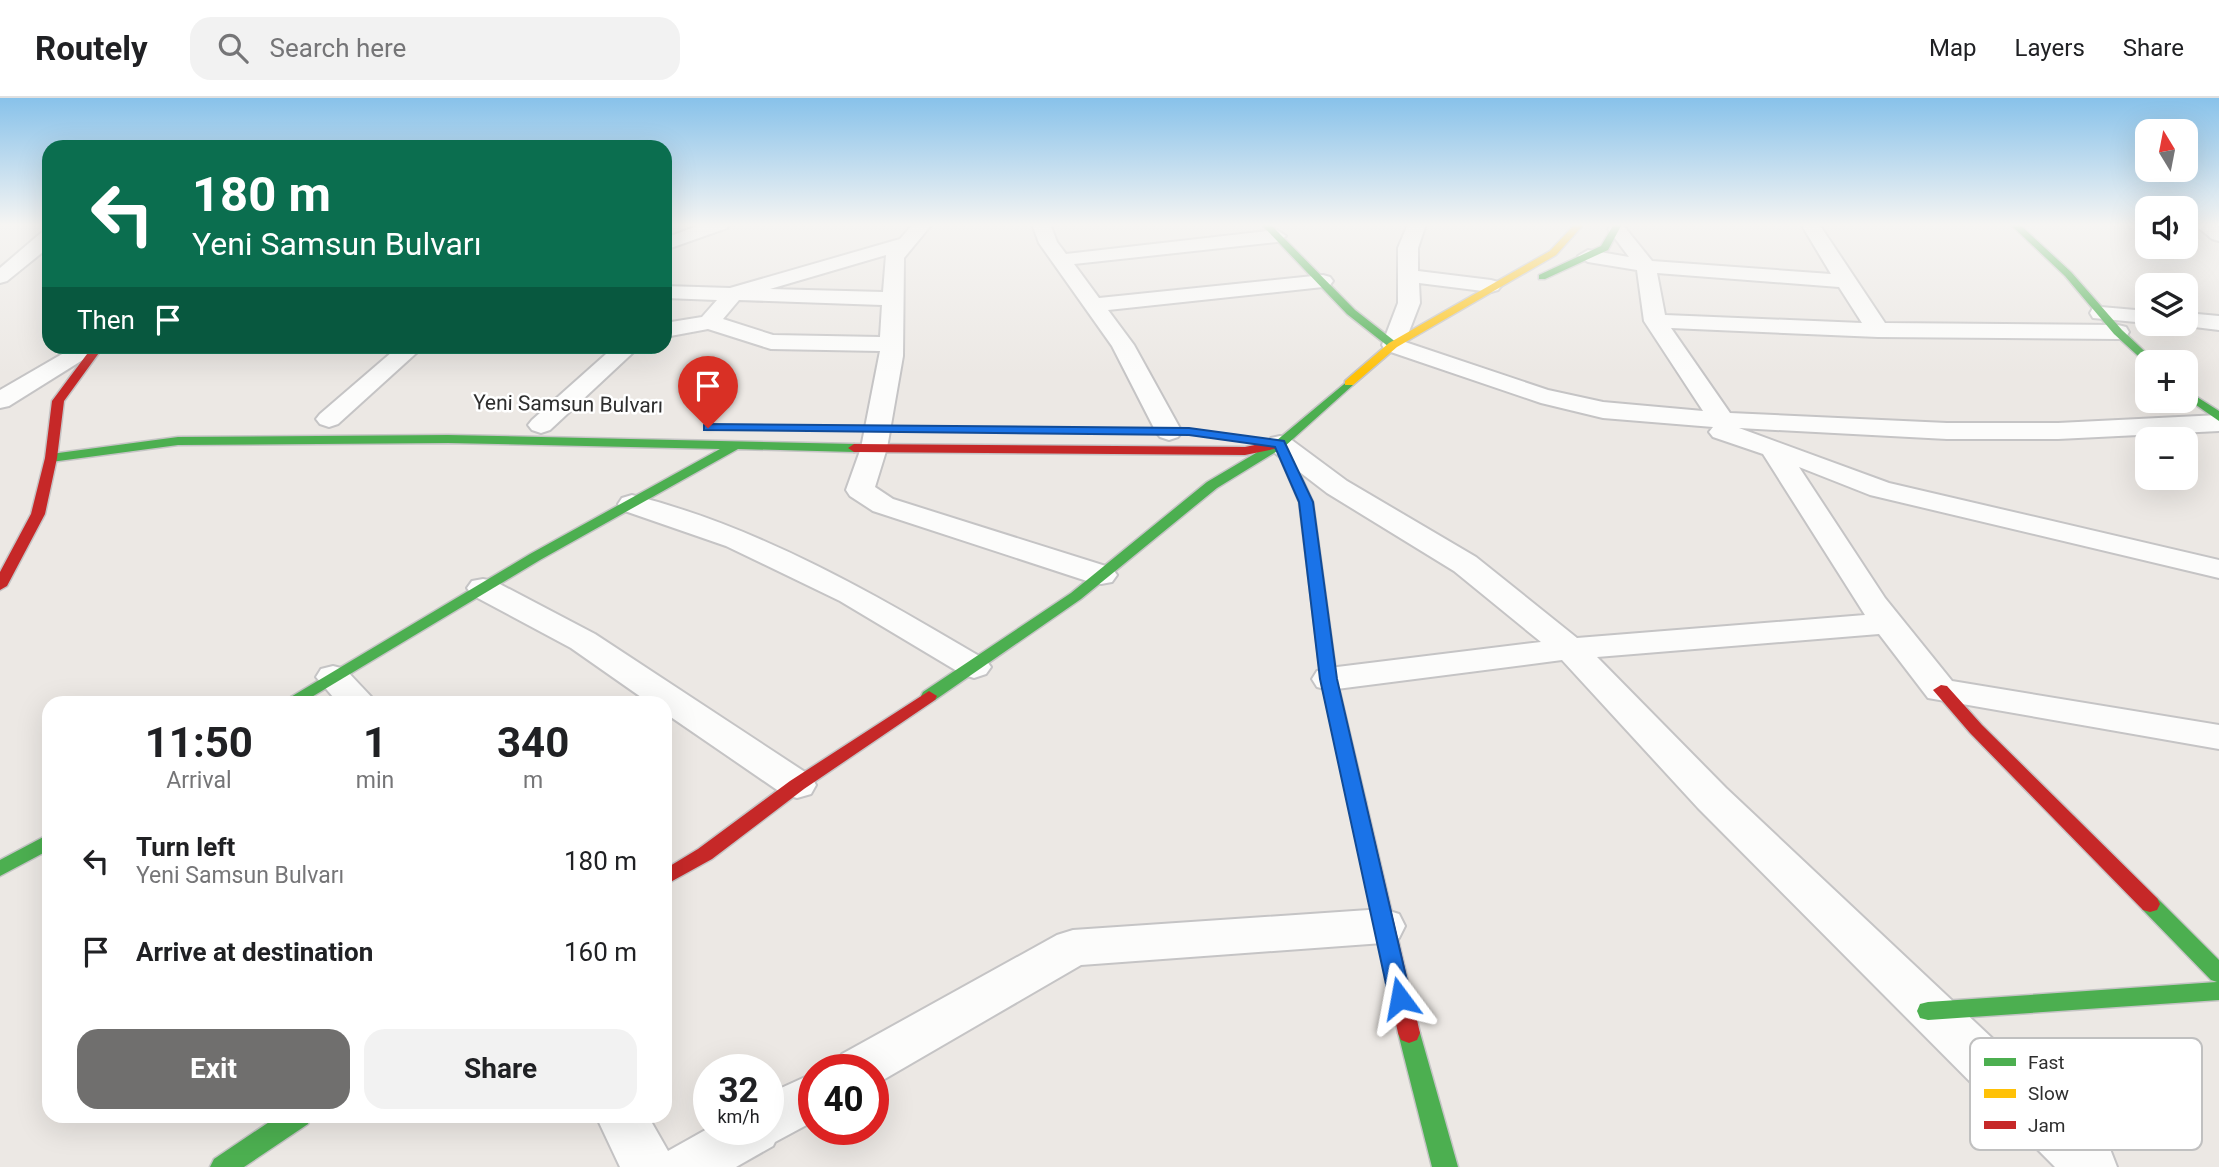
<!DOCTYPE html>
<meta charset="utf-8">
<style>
:root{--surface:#fff;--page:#f2f2f2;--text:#202124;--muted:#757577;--line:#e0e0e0;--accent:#706f6e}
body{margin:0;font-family:Roboto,sans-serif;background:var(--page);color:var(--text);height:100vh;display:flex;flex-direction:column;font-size:26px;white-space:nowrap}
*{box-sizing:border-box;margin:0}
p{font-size:23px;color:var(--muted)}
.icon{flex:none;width:38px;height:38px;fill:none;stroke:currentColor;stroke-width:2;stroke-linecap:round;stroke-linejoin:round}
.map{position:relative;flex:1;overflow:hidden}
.sheet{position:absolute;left:42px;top:598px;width:630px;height:427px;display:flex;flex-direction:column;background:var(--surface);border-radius:21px;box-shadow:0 7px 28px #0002}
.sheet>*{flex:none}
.guide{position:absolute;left:42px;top:42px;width:630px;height:214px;border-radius:21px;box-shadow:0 7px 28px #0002;background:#0b6e4f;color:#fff;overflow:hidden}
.needle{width:46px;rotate:350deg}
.buttons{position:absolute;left:2135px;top:21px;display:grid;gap:14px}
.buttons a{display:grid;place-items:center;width:63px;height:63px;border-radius:14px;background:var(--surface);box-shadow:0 7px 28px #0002;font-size:35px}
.speed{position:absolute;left:693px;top:956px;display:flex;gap:14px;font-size:35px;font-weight:700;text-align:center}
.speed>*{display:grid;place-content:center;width:91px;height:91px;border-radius:50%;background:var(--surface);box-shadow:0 7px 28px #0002;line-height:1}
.speed small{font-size:18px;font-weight:400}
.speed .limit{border:10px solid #d22;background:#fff;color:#111}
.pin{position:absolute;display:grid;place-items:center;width:60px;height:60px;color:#fff;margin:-72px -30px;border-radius:50% 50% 50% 0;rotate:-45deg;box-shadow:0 0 7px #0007}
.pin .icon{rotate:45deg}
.me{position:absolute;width:77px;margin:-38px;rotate:347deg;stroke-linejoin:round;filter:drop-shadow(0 0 5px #0008)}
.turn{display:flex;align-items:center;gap:24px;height:147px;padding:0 35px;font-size:32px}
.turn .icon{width:91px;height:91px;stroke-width:2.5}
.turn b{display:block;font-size:49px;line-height:60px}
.then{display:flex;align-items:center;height:66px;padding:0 35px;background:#0003;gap:14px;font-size:26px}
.eta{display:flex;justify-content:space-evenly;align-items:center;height:119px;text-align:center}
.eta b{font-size:42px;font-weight:700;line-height:49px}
.primary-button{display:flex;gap:14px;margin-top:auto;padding:14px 35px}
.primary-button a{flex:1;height:80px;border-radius:21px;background:var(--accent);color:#fff;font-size:28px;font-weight:700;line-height:80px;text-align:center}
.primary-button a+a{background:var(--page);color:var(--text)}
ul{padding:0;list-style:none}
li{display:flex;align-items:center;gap:21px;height:91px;padding:0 35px}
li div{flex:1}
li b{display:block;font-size:26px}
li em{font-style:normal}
header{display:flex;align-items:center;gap:42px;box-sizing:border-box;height:98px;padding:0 35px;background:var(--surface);border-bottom:2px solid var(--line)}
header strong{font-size:33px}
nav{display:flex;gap:38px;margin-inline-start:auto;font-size:24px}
.search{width:490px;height:63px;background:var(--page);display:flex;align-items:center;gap:18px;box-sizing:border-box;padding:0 24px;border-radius:21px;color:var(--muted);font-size:26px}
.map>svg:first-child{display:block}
</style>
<header>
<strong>Routely</strong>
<div class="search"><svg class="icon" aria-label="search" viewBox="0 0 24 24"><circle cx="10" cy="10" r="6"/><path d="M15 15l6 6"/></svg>Search here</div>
<nav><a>Map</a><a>Layers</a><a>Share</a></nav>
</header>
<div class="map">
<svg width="2219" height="1069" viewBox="0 0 2219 1069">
<rect width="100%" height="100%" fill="#ece8e4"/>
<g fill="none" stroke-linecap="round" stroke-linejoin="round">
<g stroke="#c5c4c5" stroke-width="4">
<g id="street">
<path d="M 703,126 L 730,126 L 727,130 L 665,152 L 665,140 Z"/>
<path d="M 913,126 L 932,126 L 904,160 L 903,258 L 887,350 L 875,389 L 893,401 L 1112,470 L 1117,477 L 1112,484 L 1101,486 L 1090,484 L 873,413 L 850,398 L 846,392 L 861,350 L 880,253 L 771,251 L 708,231 L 665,239 L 665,225 L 702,219 L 717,202 L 665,200 L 665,188 L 730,190 L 900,141 ZM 886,157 L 883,194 L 770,191 ZM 739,202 L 882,207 L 880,239 L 773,237 L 723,221 Z"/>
<path d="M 1032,126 L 1050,126 L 1057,144 L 1066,156 L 1277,132 L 1286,138 L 1277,144 L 1074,166 L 1099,200 L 1323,177 L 1330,179 L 1333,183 L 1330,187 L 1323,189 L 1108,212 L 1134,247 L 1182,334 L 1178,339 L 1169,342 L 1160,339 L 1156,334 L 1112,248 L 1039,145 Z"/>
<path d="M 1408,126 L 1426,126 L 1418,150 L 1418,173 L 1491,182 L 1498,184 L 1501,188 L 1498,192 L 1491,194 L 1419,185 L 1420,205 L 1405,244 L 1548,292 L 1603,304 L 1703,313 L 1644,223 L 1637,172 L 1588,164 L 1578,158 L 1588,152 L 1629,159 L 1608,131 L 1611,127 L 1623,127 L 1652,163 L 1831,176 L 1801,126 L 1819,126 L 1885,225 L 2118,227 L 2126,229 L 2129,234 L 2126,239 L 2118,241 L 1878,239 L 1671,230 L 1730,315 L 1947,325 L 2058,325 L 2219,317 L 2219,333 L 2058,341 L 1947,341 L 1739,330 L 1889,385 L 2219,462 L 2219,480 L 1870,397 L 1799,369 L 1885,500 L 1952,583 L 2219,627 L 2219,651 L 1928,600 L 1879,536 L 1597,559 L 1726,690 L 2110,1051 L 2117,1069 L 2055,1069 L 1698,710 L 1562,562 L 1329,592 L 1317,589 L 1312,581 L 1317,573 L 1329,570 L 1541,544 L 1454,473 L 1327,395 L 1271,352 L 1267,346 L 1271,340 L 1280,338 L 1289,340 L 1347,383 L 1476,459 L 1577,540 L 1865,517 L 1763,356 L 1713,339 L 1709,334 L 1713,329 L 1603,320 L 1541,305 L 1385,252 L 1382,247 L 1398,205 L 1398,150 ZM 1657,175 L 1839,189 L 1862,225 L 1665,217 Z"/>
<path d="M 2194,126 L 2215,126 L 2219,129 L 2219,143 L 2212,141 Z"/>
<path d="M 49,132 L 49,149 L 7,183 L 0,185 L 0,170 L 42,134 Z"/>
<path d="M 2101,209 L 2147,213 L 2147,225 L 2093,220 L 2090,215 L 2093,210 Z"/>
<path d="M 2186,215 L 2219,218 L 2219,232 L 2178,227 L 2186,226 Z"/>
<path d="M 76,248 L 105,248 L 9,308 L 0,310 L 0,292 Z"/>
<path d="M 399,248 L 424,248 L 338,326 L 329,329 L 320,326 L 316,321 L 320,316 Z"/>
<path d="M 615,248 L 640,248 L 550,332 L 541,335 L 532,332 L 528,327 L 532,322 Z"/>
<path d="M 632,397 C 760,429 874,496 986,562 L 991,569 L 986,576 L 974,580 L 962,576 L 840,503 L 726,448 L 622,412 L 618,406 L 622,400 Z"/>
<path d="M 483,481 L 494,483 L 595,536 L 811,678 L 816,687 L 811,696 L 797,700 L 783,696 L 665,615 L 665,606 L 651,606 L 571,550 L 472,497 L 467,490 L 472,483 Z"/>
<path d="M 333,568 L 345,571 L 378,606 L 339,606 L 316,579 L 321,571 Z"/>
<path d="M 1383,811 L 1399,816 L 1405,828 L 1399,840 L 1383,845 L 1081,867 L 876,986 L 873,987 L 873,971 L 834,971 L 842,956 L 1057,837 L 1073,832 Z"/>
<path d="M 814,975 L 814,1023 L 775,1044 L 773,1048 L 736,1069 L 620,1069 L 596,1018 L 648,1018 L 668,1053 L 709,1030 L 768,1031 L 768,996 Z"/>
</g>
</g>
<g stroke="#c5c4c5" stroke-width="3">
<g id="fast">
<path d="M 1261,126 L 1270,126 L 1355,212 L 1397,245 L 1397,249 L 1389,249 L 1347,216 Z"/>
<path d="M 1614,126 L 1622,126 L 1608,152 L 1545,181 L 1539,181 L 1539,177 L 1601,148 Z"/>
<path d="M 2010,126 L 2019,126 L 2071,174 L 2122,232 L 2156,264 L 2147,264 L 2147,266 L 2114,236 L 2065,178 Z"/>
<path d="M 1349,282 L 1353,283 L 1353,287 L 1284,349 L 1217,390 L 1081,501 L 935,602 L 923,602 L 921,598 L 923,594 L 1071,495 L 1207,384 L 1276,343 Z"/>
<path d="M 2186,292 L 2219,313 L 2219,323 L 2186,300 Z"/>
<path d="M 448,337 L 854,346 L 860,350 L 854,354 L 738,351 L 540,462 L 300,606 L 279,606 L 530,456 L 720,351 L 448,345 L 178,347 L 51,364 L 45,360 L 51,356 L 178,339 Z"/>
<path d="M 49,736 L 49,752 L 0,778 L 0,762 Z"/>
<path d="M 2150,798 L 2157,800 L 2219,862 L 2219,902 L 1928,922 L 1920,920 L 1917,913 L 1920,906 L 1928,904 L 2217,884 L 2211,882 L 2143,812 L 2140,806 L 2143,800 Z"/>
<path d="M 1409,925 L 1417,928 L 1420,935 L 1458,1069 L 1432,1069 L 1398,935 L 1401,928 Z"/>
<path d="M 278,1018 L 311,1018 L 308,1026 L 244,1069 L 210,1069 L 214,1061 Z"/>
</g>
</g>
<g stroke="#c5c4c5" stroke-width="3">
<g id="slow">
<path d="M 1575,126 L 1584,126 L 1556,157 L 1397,249 L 1353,287 L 1345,287 L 1345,283 L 1389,245 L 1550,153 Z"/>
<path d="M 1280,342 L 1286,346 L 1313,404 L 1337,581 L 1366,704 L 1364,709 L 1350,709 L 1348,704 L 1321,581 L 1299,404 L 1274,346 Z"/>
</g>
</g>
<g stroke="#c5c4c5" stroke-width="3">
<g id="jam">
<path d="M 93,248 L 104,248 L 64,303 L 57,360 L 45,416 L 7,488 L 0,492 L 0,474 L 31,416 L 45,360 L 52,303 Z"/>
<path d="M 1280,342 L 1286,346 L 1284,349 L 1245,357 L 854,354 L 848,350 L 854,346 L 1245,349 Z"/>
<path d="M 1941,587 L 1947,588 L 1982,627 L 2157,800 L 2160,806 L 2157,812 L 2150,814 L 2143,812 L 1970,635 L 1933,592 Z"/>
<path d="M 929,593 L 937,598 L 935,602 L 804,691 L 712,761 L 665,787 L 665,771 L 698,751 L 790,683 Z"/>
<path d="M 1357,697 L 1364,699 L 1366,704 L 1420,935 L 1417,942 L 1409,945 L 1401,942 L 1398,935 L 1348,704 L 1350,699 Z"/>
</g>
</g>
<use href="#street" fill="#fcfcfb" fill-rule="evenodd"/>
<use href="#fast" fill="#4caf50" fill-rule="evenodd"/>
<use href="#slow" fill="#ffc107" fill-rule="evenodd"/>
<use href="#jam" fill="#c62828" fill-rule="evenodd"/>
</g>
<linearGradient id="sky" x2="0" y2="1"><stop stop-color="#88c2ea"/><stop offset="0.46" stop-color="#f6f5f3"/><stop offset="1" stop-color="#f6f5f3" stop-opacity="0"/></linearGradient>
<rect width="2219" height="276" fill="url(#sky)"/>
<path fill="#1a73e8" stroke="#114b97" stroke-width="2" d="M 708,326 L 1189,330 L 1284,343 L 1313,404 L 1337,581 L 1411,900 L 1408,907 L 1400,910 L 1392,907 L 1389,900 L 1320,581 L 1299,404 L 1275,349 L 1189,337 L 704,332 L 704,327 Z"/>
<g text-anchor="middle" stroke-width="5" stroke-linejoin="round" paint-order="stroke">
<g font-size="21" fill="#2e2e2e" stroke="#fff">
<text transform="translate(568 306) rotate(1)" y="7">Yeni Samsun Bulvarı</text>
</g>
</g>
<rect x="1970" y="940" width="232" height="112" rx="10" fill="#fff" stroke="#c0c0c0" stroke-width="2"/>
<rect x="1984" y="960" width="32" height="8" fill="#4caf50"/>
<rect x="1984" y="991" width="32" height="9" fill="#ffc107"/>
<rect x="1984" y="1023" width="32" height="8" fill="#c62828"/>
<g font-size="19" fill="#2e2e2e">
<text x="2028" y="971">Fast</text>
<text x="2028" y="1002">Slow</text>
<text x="2028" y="1034">Jam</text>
</g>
</svg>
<div class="buttons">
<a><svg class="needle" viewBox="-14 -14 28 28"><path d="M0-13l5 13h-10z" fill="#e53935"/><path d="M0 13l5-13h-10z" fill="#757577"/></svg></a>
<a><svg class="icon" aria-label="sound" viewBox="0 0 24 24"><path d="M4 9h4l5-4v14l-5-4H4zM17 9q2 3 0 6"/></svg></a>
<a><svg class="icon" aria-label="layers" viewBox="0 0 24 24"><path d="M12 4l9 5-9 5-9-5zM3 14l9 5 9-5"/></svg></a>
<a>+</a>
<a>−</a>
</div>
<div class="speed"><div>32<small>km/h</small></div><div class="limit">40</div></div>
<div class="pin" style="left:708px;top:330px;background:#d93025"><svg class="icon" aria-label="arrive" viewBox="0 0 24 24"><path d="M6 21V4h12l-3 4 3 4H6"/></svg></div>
<svg class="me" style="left:1400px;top:900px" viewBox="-20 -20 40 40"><path d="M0-17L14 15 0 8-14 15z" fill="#1a73e8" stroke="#fff" stroke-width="4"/></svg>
<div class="guide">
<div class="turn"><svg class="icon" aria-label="left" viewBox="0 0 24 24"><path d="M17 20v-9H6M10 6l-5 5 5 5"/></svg><div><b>180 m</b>Yeni Samsun Bulvarı</div></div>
<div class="then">Then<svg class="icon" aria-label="arrive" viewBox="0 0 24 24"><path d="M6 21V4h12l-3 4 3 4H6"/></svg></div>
</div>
<section class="sheet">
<div class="eta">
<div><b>11:50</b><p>Arrival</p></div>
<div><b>1</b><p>min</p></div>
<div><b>340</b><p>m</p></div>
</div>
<ul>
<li><svg class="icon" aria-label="left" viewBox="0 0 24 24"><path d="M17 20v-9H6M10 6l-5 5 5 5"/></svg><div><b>Turn left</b><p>Yeni Samsun Bulvarı</p></div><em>180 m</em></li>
<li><svg class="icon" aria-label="arrive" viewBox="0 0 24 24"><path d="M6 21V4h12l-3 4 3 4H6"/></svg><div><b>Arrive at destination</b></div><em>160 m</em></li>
</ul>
<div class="primary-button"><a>Exit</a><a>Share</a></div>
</section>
</div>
